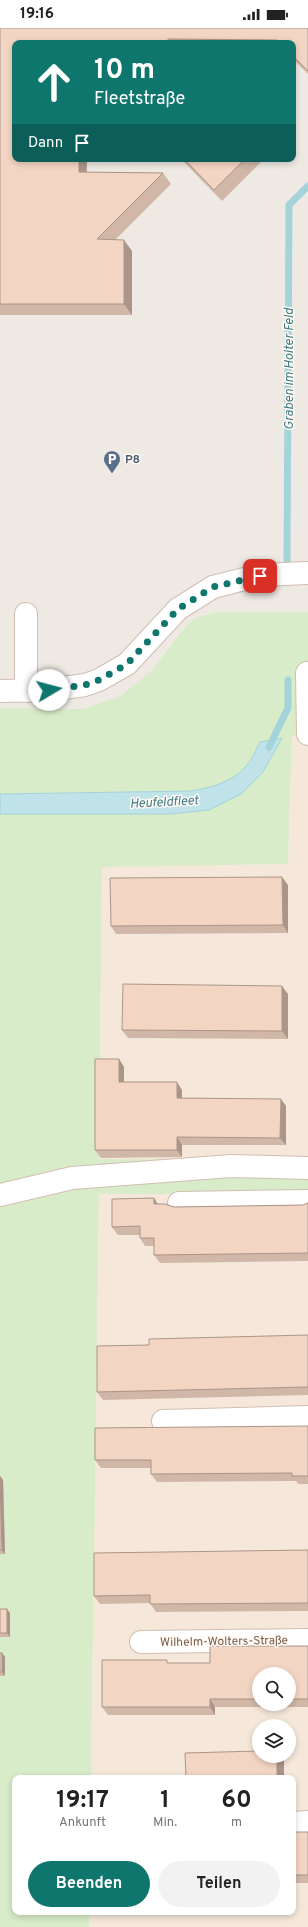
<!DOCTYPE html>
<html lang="de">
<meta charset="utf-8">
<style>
:root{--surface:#fff;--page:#f2f2f2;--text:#222;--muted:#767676;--accent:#0f766e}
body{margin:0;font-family:Overpass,sans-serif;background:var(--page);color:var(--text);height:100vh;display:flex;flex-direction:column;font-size:15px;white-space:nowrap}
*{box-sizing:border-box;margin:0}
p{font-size:13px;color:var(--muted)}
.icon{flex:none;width:22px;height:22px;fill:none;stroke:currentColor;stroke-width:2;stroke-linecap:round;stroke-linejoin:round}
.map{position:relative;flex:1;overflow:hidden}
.details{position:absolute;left:12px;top:1747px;width:284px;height:140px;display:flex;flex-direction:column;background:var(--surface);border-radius:8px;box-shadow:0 2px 6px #0003}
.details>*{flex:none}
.top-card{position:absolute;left:12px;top:12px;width:284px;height:122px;border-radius:8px;box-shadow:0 2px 6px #0003;background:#0f766e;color:#fff;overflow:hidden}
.controls{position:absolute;left:252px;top:1639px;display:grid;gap:8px}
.controls a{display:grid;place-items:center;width:44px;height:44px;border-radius:50%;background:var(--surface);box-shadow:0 2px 6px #0003;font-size:20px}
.pin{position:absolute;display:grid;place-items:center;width:34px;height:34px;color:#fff;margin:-17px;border-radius:8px;box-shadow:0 2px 6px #0006}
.me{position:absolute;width:44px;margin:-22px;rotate:82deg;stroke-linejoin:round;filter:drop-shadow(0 0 3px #0008)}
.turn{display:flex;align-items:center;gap:14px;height:84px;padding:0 16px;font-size:18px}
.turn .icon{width:52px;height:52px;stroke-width:2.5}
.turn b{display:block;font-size:28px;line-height:34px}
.then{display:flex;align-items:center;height:38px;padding:0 16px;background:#0003;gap:8px;font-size:15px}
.eta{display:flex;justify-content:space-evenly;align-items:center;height:68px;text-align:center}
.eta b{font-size:24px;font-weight:700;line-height:28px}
.primary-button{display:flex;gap:8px;margin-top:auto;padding:8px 16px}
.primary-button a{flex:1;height:46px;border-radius:24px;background:var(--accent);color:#fff;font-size:16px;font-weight:700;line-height:46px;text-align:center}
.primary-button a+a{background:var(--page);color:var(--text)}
.status{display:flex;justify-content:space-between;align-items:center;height:28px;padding:0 20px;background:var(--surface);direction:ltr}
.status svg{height:11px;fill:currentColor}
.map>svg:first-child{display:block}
</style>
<div class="status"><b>19:16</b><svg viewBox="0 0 49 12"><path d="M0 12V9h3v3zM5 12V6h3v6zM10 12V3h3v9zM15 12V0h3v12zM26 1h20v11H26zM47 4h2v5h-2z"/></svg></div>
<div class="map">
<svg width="308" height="1899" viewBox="0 0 308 1899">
<rect width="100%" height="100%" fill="#fdf6ec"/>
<g fill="#f5e8da" fill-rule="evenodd">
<path d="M 308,707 L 308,1132 L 99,1132 L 102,838 L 288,836 L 292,708 Z"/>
<path d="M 99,1166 L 308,1166 L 308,1899 L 89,1899 L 89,1884 L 293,1884 L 293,1750 L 91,1750 ZM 259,1646 L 289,1646 L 289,1676 L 259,1676 ZM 259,1698 L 289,1698 L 289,1728 L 259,1728 Z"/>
</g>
<path fill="#efe9e4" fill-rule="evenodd" d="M 0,0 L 308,0 L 308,584 L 216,584 L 194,590 L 180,605 L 152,642 L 120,668 L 83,681 L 0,680 ZM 15,15 L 293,15 L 293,131 L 15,131 Z"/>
<path fill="#d8ecc9" d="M 216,584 L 308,584 L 308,707 L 292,708 L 288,836 L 102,839 L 99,1131 L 308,1132 L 308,1166 L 99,1166 L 91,1750 L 15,1750 L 15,1884 L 89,1884 L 89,1899 L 0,1899 L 0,786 L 170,786 L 241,766 L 260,714 C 256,721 252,732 246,738 C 233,754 210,760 191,763 L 0,766 L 0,680 L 83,681 L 120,668 L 152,642 L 180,605 L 194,590 Z"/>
<path fill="#bfe3e8" stroke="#a5d3da" d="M 282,710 L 263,744 L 241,766 L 209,782 L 170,786 L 0,786 L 0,766 L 191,763 C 210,760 233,754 246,738 C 252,732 256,721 260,714 Z"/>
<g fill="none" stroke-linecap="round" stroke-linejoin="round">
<g stroke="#a5d3da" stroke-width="7">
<path d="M 287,532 L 289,177 L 308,158"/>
<path d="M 269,719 L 288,680 L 288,652"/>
</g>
<g stroke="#d1beb0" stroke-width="24">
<g id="minor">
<path d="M 307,645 L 308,706"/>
<path d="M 0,663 L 49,662 L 85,657 L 99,652 L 127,636 L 178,581 L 213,559 L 260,547 L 308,545"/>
<path d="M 26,663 L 26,586"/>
<path d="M 0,1167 L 72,1150 L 231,1138 L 308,1140"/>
<path d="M 179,1175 L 308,1173"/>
<path d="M 163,1393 L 308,1389"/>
<path d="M 141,1614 L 308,1612"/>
<path d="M 293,1795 L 308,1794"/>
</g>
</g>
<use href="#minor" stroke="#fff" stroke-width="22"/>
</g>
<g fill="#d1b7a8" fill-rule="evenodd">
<path d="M 0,0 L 308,0 L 308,46 L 293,31 L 293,15 L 15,15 L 15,131 L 87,131 L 87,144 L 163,145 L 171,156 L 116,211 L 132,223 L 132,287 L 0,287 Z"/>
<path d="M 181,131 L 264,131 L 222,173 Z"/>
<path d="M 288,857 L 288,905 L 116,906 L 111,898 Z"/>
<path d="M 288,966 L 288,1011 L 128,1010 L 122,1002 Z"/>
<path d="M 119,1031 L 124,1039 L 124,1054 L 182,1062 L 182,1070 L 286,1078 L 286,1117 L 182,1117 L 182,1129 L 101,1130 L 95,1122 Z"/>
<path d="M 308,1175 L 308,1233 L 160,1235 L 154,1227 L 154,1218 L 145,1218 L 140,1210 L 140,1207 L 118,1207 L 112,1199 L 158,1176 L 174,1179 L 303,1177 Z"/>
<path d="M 308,1307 L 308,1367 L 103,1372 L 97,1364 L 149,1317 Z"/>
<path d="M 308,1398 L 308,1456 L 298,1456 L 296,1453 L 157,1454 L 151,1446 L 151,1440 L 101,1440 L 95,1432 Z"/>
<path d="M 0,1448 L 3,1452 L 5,1526 L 0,1526 Z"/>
<path d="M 308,1522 L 308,1583 L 156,1584 L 150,1575 L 100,1576 L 94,1568 Z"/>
<path d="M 0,1581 L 10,1585 L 10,1609 L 0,1609 Z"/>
<path d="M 308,1618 L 308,1679 L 215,1679 L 215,1687 L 108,1687 L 102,1679 L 170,1635 L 210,1635 ZM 259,1646 L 289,1646 L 289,1676 L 259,1676 Z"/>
<path d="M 0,1625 L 2,1625 L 5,1629 L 5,1648 L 0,1648 Z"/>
<rect x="293" y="1804" width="15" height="51"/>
</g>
<g fill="#aa9588">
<path d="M 79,131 L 87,131 L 86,155 L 79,144 Z"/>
<path d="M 124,212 L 132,223 L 132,287 L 124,276 Z"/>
<path d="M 282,849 L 288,857 L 288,905 L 283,897 Z"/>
<path d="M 282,958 L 288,966 L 288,1011 L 282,1003 Z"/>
<path d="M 119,1031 L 124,1039 L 124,1062 L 119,1054 Z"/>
<path d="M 177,1054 L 182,1062 L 182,1077 L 177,1070 Z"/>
<path d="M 281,1071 L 286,1078 L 286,1117 L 280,1110 Z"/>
<path d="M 177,1109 L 182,1117 L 182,1129 L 177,1122 Z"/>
<path d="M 154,1170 L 159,1178 L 154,1176 Z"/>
<path d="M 0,1448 L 3,1452 L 5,1526 L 2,1522 Z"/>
<path d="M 7,1581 L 10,1585 L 10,1609 L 7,1605 Z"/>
<path d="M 2,1625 L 5,1629 L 5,1648 L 2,1644 Z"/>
<path d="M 210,1671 L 215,1679 L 215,1687 L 210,1679 Z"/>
<path d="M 277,1728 L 280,1728 L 284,1733 L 284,1750 L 277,1750 Z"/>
</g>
<g fill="#f3d5c3" stroke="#aa9588">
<path d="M 0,0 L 308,0 L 308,43 L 293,28 L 293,15 L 280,15 L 277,12 L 168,11 L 168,15 L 15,15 L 15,131 L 79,131 L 79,144 L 163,145 L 97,211 L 124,212 L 124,276 L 0,276 Z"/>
<path d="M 184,131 L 245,131 L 214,162 Z"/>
<path d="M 282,849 L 283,897 L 111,898 L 110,850 Z"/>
<path d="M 123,956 L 282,958 L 282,1003 L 122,1002 Z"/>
<path d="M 95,1031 L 119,1031 L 119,1054 L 177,1054 L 177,1070 L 281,1071 L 280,1110 L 177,1109 L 177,1122 L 95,1122 Z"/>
<path d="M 154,1170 L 154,1176 L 165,1176 L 174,1179 L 303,1177 L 308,1175 L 308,1225 L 154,1227 L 154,1210 L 140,1210 L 140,1198 L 112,1199 L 112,1171 Z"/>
<path d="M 308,1307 L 308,1359 L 97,1364 L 97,1318 L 149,1317 L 149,1311 Z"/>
<path d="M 308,1398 L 308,1448 L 292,1448 L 292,1445 L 151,1446 L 151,1432 L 95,1432 L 95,1400 Z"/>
<path d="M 0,1449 L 2,1522 L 0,1522 Z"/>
<path d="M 308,1522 L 308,1575 L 150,1576 L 150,1567 L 94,1568 L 94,1525 Z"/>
<rect x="0" y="1581" width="7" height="24"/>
<path d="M 210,1618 L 308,1618 L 308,1671 L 289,1671 L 289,1646 L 259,1646 L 259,1671 L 210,1671 L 210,1679 L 102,1679 L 102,1632 L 167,1632 L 167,1635 L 210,1635 Z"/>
<rect x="0" y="1625" width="2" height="19"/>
<path d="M 259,1723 L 259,1728 L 277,1728 L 277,1750 L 186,1750 L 185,1725 Z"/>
<rect x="293" y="1804" width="15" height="43"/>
</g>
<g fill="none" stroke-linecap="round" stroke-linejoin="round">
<path stroke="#0f766e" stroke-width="7" stroke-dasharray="0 12.6" d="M 49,662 L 85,657 L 99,652 L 127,636 L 178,581 L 213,559 L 260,548"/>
</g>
<defs>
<g id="parking-pin" transform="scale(0.9)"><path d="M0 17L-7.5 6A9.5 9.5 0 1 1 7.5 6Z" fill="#5c6f8a" stroke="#fffaf3"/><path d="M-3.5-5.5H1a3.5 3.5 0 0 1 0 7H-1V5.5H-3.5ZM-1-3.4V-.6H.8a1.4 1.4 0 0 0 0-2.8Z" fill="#fff"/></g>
</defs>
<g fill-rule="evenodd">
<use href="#parking-pin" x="112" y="431"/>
</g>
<g text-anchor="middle" stroke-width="3" stroke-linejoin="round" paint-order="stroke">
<g font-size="12" font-weight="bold" fill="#4e5e75" stroke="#fffaf3" text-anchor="start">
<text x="125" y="435">P8</text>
</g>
<g font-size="12" fill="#7a5c4d" stroke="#fffaf3">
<text transform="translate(224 1613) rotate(-1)" y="4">Wilhelm-Wolters-Straße</text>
</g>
<g font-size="13" font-style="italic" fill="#437c86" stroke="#fffaf3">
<text transform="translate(288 341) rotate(-90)" y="5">Graben im Holter Feld</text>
<text transform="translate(164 773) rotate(-3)" y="5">Heufeldfleet</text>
</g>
</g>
</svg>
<div class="controls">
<a><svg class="icon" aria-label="search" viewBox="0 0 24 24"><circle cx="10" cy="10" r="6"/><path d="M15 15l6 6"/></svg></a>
<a><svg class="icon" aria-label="layers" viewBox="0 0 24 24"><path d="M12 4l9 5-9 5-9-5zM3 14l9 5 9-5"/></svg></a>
</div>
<div class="pin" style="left:260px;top:548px;background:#d93025"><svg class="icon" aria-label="arrive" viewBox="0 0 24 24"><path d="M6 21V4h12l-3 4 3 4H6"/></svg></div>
<svg class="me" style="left:49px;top:662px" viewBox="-20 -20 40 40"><circle r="19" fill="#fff"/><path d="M0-13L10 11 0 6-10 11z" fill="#0f766e"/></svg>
<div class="top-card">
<div class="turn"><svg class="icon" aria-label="ahead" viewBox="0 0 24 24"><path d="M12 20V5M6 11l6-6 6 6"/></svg><div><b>10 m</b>Fleetstraße</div></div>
<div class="then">Dann<svg class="icon" aria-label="arrive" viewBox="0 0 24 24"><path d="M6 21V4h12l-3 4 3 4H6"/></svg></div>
</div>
<section class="details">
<div class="eta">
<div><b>19:17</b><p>Ankunft</p></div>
<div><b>1</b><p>Min.</p></div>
<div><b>60</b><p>m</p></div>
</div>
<div class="primary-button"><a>Beenden</a><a>Teilen</a></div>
</section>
</div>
